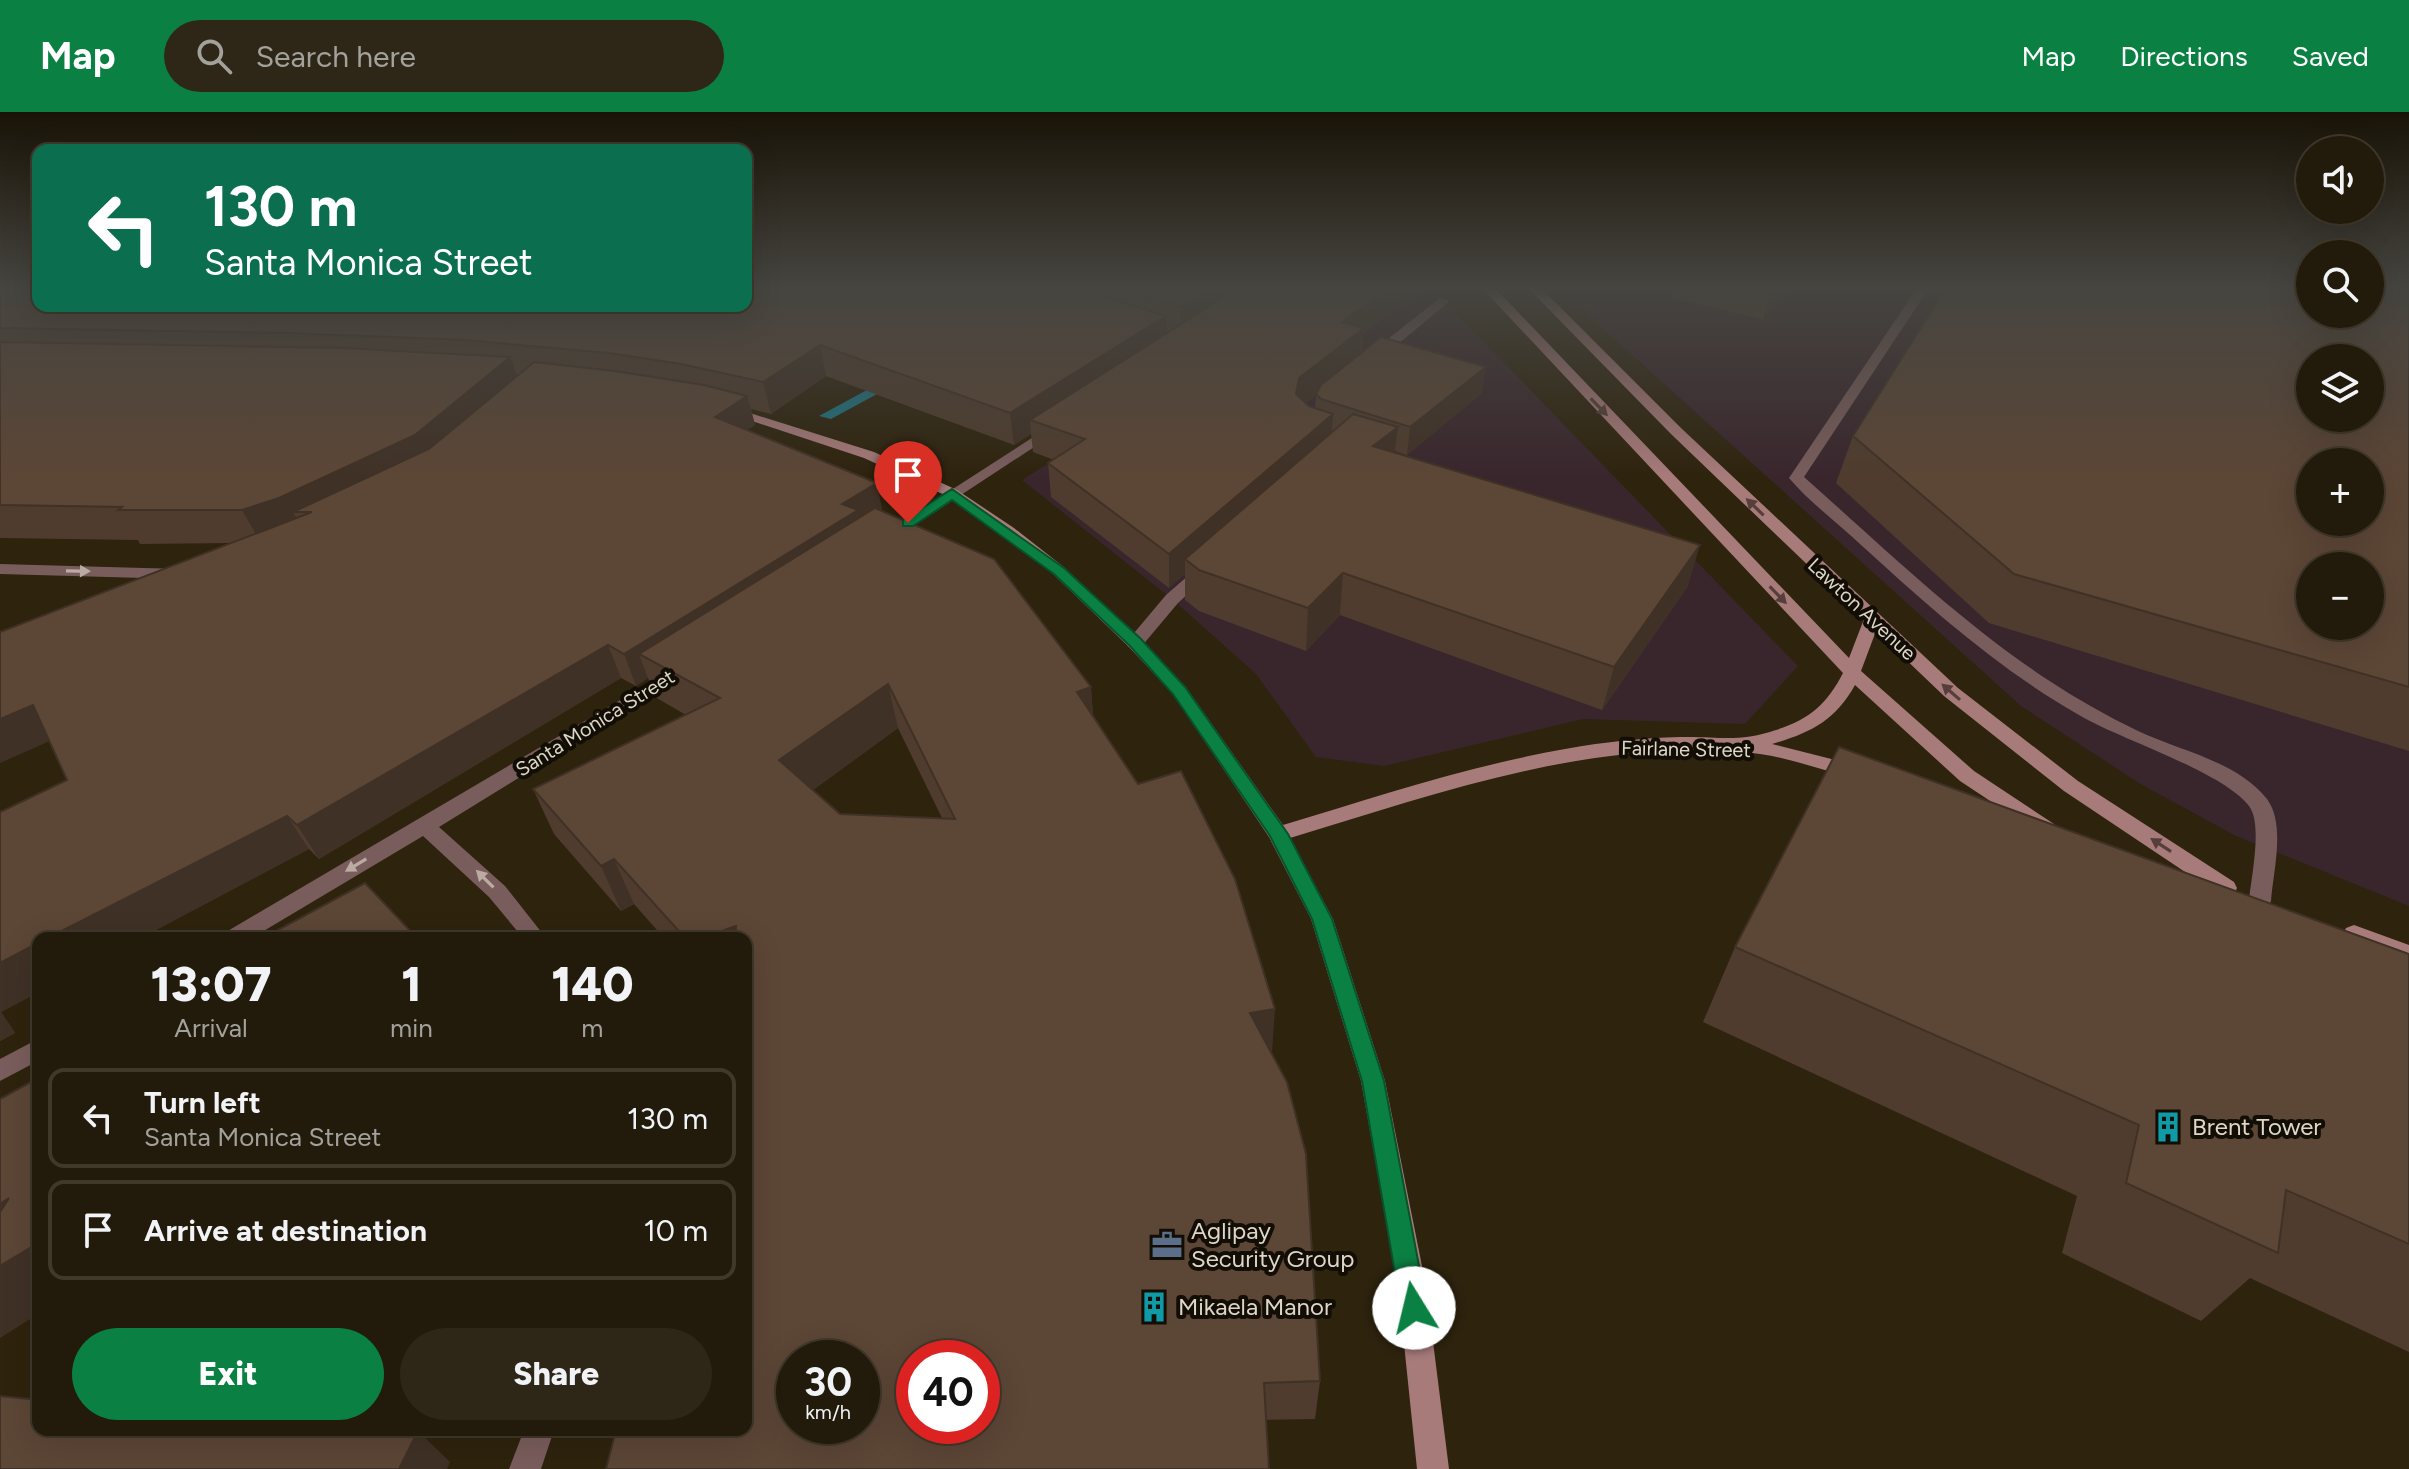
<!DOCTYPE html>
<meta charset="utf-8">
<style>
:root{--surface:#221a0a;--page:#2e2718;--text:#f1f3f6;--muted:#a2a19c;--line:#3f382b;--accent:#0b8043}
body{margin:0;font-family:Figtree,sans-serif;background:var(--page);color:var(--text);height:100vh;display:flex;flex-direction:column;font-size:30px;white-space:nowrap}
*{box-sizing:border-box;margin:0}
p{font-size:26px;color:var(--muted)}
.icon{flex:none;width:44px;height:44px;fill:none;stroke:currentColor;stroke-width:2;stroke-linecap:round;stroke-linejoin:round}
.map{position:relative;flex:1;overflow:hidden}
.sheet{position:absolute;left:32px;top:820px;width:720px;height:504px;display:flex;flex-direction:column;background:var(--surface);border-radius:16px;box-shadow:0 8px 32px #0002,0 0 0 2px var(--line)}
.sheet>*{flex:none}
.top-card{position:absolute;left:32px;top:32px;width:720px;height:168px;border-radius:16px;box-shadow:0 8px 32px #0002,0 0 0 2px var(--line);background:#0b6e4f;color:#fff;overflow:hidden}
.controls{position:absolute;left:2296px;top:24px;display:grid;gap:16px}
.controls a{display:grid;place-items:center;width:88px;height:88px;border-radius:50%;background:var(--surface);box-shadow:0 8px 32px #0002,0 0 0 2px var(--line);font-size:40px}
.speed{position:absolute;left:776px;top:1228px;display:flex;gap:16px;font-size:40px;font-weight:700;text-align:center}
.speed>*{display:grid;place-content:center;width:104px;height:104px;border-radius:50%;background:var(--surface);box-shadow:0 8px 32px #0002,0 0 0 2px var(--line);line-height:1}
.speed small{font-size:20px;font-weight:400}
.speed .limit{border:12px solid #d22;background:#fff;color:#111}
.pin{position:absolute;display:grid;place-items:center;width:68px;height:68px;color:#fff;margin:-82px -34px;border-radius:50% 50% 50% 0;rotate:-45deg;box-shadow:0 0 8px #0007}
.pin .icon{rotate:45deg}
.me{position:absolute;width:88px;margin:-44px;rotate:351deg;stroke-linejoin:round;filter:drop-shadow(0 0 6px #0008)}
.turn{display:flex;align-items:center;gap:28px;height:168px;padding:0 40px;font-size:36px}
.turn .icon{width:104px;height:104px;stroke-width:2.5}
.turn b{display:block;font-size:56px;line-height:68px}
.eta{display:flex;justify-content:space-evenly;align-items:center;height:136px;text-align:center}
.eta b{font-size:48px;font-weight:800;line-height:56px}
.primary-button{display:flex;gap:16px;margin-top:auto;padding:16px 40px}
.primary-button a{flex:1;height:92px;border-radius:48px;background:var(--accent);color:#fff;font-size:32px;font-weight:800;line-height:92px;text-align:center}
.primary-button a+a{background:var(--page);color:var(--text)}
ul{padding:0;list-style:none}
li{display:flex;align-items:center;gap:24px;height:100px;margin:0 16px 12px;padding:0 24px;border:4px solid var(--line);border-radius:16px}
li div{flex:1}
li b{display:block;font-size:30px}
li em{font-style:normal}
header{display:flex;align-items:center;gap:48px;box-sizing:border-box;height:112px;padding:0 40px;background:var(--accent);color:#fff}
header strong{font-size:38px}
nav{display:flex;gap:44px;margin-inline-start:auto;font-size:28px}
.search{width:560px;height:72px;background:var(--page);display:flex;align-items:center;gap:20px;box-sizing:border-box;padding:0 28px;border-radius:44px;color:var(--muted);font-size:30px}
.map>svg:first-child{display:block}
</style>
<header>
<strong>Map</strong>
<div class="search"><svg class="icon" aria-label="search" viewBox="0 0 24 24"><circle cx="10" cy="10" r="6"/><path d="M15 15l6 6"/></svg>Search here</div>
<nav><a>Map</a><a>Directions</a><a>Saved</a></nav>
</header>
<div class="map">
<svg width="2409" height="1357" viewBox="0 0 2409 1357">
<rect width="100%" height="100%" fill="#2e230d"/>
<g fill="#39262d" fill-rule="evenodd">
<path d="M 1325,176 L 1436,176 L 1444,189 L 1798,554 L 1745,612 L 1583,607 L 1384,654 L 1316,645 L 1256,562 L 1172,487 L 1022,368 Z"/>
<path d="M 1558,176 L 2310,176 L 2310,202 L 2370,202 L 2409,176 L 2409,794 L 2234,723 L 2139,671 L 2021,594 ZM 2310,246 L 2370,246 L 2370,306 L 2310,306 ZM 2310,350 L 2370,350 L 2370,410 L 2310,410 ZM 2310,454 L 2370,454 L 2370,514 L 2310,514 Z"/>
</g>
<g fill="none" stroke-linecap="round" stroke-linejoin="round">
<path fill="#1d7585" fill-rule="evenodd" d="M 889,266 L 901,269 L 831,307 L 819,304 Z"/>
<g fill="#795d5c" fill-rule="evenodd">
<path d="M 1917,176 L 1929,176 L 1804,365 C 1883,435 1960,510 2048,568 C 2077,587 2107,604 2138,619 C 2180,639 2237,649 2267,687 C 2286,713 2273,760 2271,789 L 2268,795 L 2252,795 L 2249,789 C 2251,766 2263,712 2249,694 C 2222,659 2121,628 2079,603 C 1998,557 1928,494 1860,432 C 1837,410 1809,390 1789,366 Z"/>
<path d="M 1440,186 L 1450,189 L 1380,247 L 1370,247 L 1370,241 Z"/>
<path d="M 1203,454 L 1211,459 L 1209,462 L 1178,491 L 1141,535 L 1129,535 L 1126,531 L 1129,527 L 1166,483 L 1197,456 Z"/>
</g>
<g fill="#795d5c" fill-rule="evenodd">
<path d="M 1052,313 L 1057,314 L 1057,320 L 894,427 L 888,429 L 880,424 Z"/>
<path d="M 0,452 L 180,457 L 188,462 L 180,467 L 0,462 Z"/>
<path d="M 673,557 L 679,559 L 682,563 L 679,567 L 439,715 L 505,774 L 546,826 L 523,826 L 489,785 L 423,724 L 252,826 L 223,826 L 226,820 Z"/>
<path d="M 38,927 L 38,949 L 0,969 L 0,947 Z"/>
<path d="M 524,1318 L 554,1318 L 541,1357 L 509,1357 Z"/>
</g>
<g fill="#a87b7b" fill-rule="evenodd">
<path d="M 1482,176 L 1495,176 L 1849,546 L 1864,507 L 1671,322 L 1528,176 L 1541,176 L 1681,316 L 1958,576 L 2078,669 L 2234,770 L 2237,776 L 2234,782 L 2218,782 L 2064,679 L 1944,584 L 1876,519 L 1861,559 L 1974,659 L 2054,712 L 2057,717 L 2054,722 L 2040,722 L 1960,669 L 1855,573 C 1835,609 1810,621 1772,632 L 1863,655 L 1866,660 L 1863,665 L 1856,667 C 1819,657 1782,643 1743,640 C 1586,628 1438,681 1290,726 L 1333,807 L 1385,969 L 1426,1174 L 1449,1357 L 1417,1357 L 1398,1174 L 1361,969 L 1311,807 L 1269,725 L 1173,582 L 1129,535 L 1053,462 L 1002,422 L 947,384 L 864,346 L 722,299 L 734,296 L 874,340 L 957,378 L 1014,416 L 1065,456 L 1185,574 L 1283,713 C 1376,685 1469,654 1565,637 C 1603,630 1642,626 1680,625 C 1719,624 1737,631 1776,618 C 1810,607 1827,592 1843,561 Z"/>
<path d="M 2354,813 L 2409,833 L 2409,851 L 2346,828 L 2343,822 L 2346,816 Z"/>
</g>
</g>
<g fill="#4f3c2e" fill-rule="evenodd">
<path d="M 0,176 L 1424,176 L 1363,222 L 1362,241 L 1482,281 L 1407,343 L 1395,339 L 1395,341 L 1688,474 L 1602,598 L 1340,503 L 1306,539 L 1199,499 L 1185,488 L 1185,462 L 1169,476 L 1051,385 L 1048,351 L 1054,348 L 1033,340 L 1031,322 L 1014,333 L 826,264 L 771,302 L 751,297 L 755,313 L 747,318 L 882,399 L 1091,575 L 1093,604 L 1272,941 L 1320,1269 L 1315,1307 L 746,1318 L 746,826 L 664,826 L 634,792 L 621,799 L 554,722 L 533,677 L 686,603 L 655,585 L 648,566 L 636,574 L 621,566 L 319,747 L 309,737 L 1,900 L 15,921 L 0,929 L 0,700 L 67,668 L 231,431 L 140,432 L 138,428 L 0,426 ZM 1316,283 L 1315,296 L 1309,294 L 1306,291 ZM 898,616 L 942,706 L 840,702 L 813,678 Z"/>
<path d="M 1674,176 L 1789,176 L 1763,207 L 1672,186 Z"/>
<path d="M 2409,176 L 2409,639 L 1989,511 L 1836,371 L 1853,324 Z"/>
<path d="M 1735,835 L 2409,842 L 2409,1240 L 2250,1166 L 2201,1209 L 2062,1141 L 2077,1084 L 1703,910 Z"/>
</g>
<g fill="#403126">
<path d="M 1210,176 L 1256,176 L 1180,225 L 1180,195 Z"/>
<path d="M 1388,176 L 1424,176 L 1363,222 L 1361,246 L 1297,298 L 1296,282 L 1299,266 L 1342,210 Z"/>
<path d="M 1775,176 L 1789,176 L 1763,207 L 1770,182 Z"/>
<path d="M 1166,204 L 1167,234 L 1030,308 L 1031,322 L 1014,333 L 1010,301 Z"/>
<path d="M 820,233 L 826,264 L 771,302 L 763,270 Z"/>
<path d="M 510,245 L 522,276 L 429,355 L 312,400 L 293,400 L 302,417 L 261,431 L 242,398 Z"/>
<path d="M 1486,255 L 1482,281 L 1407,343 L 1410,315 Z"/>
<path d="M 747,284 L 755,313 L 723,334 L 715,305 Z"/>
<path d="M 1333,302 L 1331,334 L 1185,447 L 1185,462 L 1169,476 L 1169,442 Z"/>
<path d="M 1398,315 L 1393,354 L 1373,334 Z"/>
<path d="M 877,371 L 883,402 L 639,542 L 648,566 L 636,574 L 624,542 L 842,392 Z"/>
<path d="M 1700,433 L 1688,474 L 1602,598 L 1614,555 Z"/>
<path d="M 1343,461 L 1340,503 L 1306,539 L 1308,496 Z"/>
<path d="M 608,533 L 621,566 L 319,747 L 297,713 Z"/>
<path d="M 888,572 L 898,616 L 792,693 L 779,648 Z"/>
<path d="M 1091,575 L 1094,619 L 1077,580 Z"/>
<path d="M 33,593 L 59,625 L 0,651 L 0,607 Z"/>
<path d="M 287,704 L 309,737 L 141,826 L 48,826 Z"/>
<path d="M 614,747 L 634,792 L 621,799 L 601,754 Z"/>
<path d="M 736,814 L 740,826 L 702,826 Z"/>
<path d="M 38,831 L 38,880 L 1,900 L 15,921 L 0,929 L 0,851 Z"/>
<path d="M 1275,897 L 1272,941 L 1248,945 L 1250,901 Z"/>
<path d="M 9,1086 L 38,1110 L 38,1202 L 0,1226 L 0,1092 Z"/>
<path d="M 418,1319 L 450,1350 L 447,1357 L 399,1357 Z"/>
</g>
<g fill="#5c4636" stroke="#403126" stroke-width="2" fill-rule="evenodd">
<path d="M 0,176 L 38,176 L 38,194 L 746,194 L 746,176 L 1077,176 L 1166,204 L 1010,301 L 820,233 L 763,270 L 681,252 L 609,241 L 465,228 L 290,221 L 0,216 Z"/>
<path d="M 1121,176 L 1210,176 L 1180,195 Z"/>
<path d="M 1238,176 L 1388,176 L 1342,210 L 1364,216 L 1299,266 L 1296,282 L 1309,294 L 1333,302 L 1169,442 L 1048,351 L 1085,327 L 1030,308 Z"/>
<path d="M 1747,176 L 1775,176 L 1770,182 Z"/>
<path d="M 1946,176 L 2310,176 L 2310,202 L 2370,202 L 2370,176 L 2409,176 L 2409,575 L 2014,462 L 1853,324 ZM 2310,246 L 2370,246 L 2370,306 L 2310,306 ZM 2310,350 L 2370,350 L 2370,410 L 2310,410 ZM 2310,454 L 2370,454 L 2370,514 L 2310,514 Z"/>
<path d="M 1381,225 L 1486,255 L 1410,315 L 1321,287 L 1316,282 L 1321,273 Z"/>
<path d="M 0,230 L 343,236 L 510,245 L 415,323 L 279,386 L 242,398 L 118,398 L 122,395 L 0,393 Z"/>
<path d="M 534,250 L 615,259 L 704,273 L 747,284 L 715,305 L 877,371 L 842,392 L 858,398 L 624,542 L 608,533 L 297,713 L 287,704 L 48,826 L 38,826 L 38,831 L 0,851 L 0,700 L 67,668 L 33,593 L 0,607 L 0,520 L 312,400 L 293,400 L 429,337 Z"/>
<path d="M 1353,302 L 1398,315 L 1373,334 L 1700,433 L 1614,555 L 1343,461 L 1308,496 L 1199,458 L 1185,447 Z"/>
<path d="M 875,396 L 994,447 L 1091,575 L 1077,580 L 1138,672 L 1181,659 L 1235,767 L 1275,897 L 1250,901 L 1287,970 L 1306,1042 L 1320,1269 L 1264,1271 L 1269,1357 L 606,1357 L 616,1318 L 746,1318 L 746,826 L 735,826 L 736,814 L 702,826 L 685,826 L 614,747 L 601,754 L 533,677 L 720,586 L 639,542 ZM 888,572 L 955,707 L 840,702 L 779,648 ZM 794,1246 L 862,1246 L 862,1314 L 794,1314 ZM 914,1246 L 982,1246 L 982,1314 L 914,1314 Z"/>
<path d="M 1839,635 L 2409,842 L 2409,1132 L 2286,1078 L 2278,1141 L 2126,1071 L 2139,1013 L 1735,835 Z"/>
<path d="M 365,771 L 417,826 L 263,826 Z"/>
<path d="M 38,966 L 38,1131 L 0,1154 L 0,1100 L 9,1086 L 0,1092 L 0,987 Z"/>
<path d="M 0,1284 L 38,1288 L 38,1318 L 404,1318 L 418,1319 L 399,1357 L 0,1357 Z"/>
</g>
<defs><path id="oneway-solid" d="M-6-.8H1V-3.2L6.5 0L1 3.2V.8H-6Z" transform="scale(2)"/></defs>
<g fill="#563f3a">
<use href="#oneway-solid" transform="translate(1599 295) rotate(46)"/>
<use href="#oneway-solid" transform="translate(1755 395) rotate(-136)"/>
<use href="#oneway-solid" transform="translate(1778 483) rotate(46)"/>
<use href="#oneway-solid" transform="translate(1951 580) rotate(-139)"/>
<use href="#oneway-solid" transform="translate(2161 733) rotate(-147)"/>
</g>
<g fill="#baaca3">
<use href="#oneway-solid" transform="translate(78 459) rotate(1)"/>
<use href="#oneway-solid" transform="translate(356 753) rotate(149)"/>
<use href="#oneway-solid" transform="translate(485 767) rotate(-135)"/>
</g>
<linearGradient id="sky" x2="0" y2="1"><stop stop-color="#191307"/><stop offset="0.48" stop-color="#464540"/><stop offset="1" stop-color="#464540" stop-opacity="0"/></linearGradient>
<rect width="2409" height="366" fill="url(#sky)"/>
<path fill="#0b8043" stroke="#07532c" stroke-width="2" d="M 952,377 L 1064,456 L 1141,527 L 1185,575 L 1288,722 L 1332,807 L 1384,969 L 1427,1196 L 1424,1205 L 1414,1208 L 1405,1205 L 1401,1196 L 1362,969 L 1312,807 L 1270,724 L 1173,582 L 1130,534 L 1054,462 L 952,388 L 913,414 L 903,414 L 903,408 Z"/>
<defs>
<g id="building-bare" transform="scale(2.4)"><path d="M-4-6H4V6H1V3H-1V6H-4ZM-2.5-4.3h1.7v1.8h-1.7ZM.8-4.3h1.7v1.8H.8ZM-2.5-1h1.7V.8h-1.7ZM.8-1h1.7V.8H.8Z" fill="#0f9aa8" stroke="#120e05" stroke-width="2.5" paint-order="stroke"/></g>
<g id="office-bare" transform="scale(2.4)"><path d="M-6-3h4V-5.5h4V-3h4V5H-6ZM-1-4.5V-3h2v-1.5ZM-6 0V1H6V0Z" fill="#5c6f8a" stroke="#120e05" stroke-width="2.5" paint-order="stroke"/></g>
</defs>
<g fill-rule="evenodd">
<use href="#building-bare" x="2168" y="1015"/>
<use href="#office-bare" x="1167" y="1133"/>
<use href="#building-bare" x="1154" y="1195"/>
</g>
<g text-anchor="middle" stroke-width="8" stroke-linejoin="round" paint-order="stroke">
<g font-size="20" fill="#ddd6c9" stroke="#120e05">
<text transform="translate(1862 497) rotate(43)" y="7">Lawton Avenue</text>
<text transform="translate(595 611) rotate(-32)" y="7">Santa Monica Street</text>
<text transform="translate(1686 637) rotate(1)" y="7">Fairlane Street</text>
</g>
<g font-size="24" fill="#ddd6c9" stroke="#120e05" text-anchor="start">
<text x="2192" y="1023">Brent Tower</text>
<text x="1191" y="1127">Aglipay<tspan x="1191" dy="28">Security Group</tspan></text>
<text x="1178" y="1203">Mikaela Manor</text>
</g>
</g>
</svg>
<div class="controls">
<a><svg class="icon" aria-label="sound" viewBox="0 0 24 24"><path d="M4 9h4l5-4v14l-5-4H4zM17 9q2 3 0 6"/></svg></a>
<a><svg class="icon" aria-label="search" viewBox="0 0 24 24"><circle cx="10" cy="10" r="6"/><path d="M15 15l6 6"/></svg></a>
<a><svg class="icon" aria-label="layers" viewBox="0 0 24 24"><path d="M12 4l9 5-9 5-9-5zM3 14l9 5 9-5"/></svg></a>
<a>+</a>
<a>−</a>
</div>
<div class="speed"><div>30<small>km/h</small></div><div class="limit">40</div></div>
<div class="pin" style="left:908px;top:411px;background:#d93025"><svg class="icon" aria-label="arrive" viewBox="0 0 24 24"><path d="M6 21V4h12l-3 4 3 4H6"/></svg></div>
<svg class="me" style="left:1414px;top:1196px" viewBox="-20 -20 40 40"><circle r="19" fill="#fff"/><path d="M0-13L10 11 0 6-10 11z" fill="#0b8043"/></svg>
<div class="top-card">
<div class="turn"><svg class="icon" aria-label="left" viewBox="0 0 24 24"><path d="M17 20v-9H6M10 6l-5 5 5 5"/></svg><div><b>130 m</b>Santa Monica Street</div></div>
</div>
<section class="sheet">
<div class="eta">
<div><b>13:07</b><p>Arrival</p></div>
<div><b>1</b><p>min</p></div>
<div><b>140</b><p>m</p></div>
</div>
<ul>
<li><svg class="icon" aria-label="left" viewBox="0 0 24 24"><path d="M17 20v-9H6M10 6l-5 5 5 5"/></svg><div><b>Turn left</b><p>Santa Monica Street</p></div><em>130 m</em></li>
<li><svg class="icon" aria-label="arrive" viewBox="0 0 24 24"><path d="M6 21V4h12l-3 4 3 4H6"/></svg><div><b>Arrive at destination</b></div><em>10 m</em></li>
</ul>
<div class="primary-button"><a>Exit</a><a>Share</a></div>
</section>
</div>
